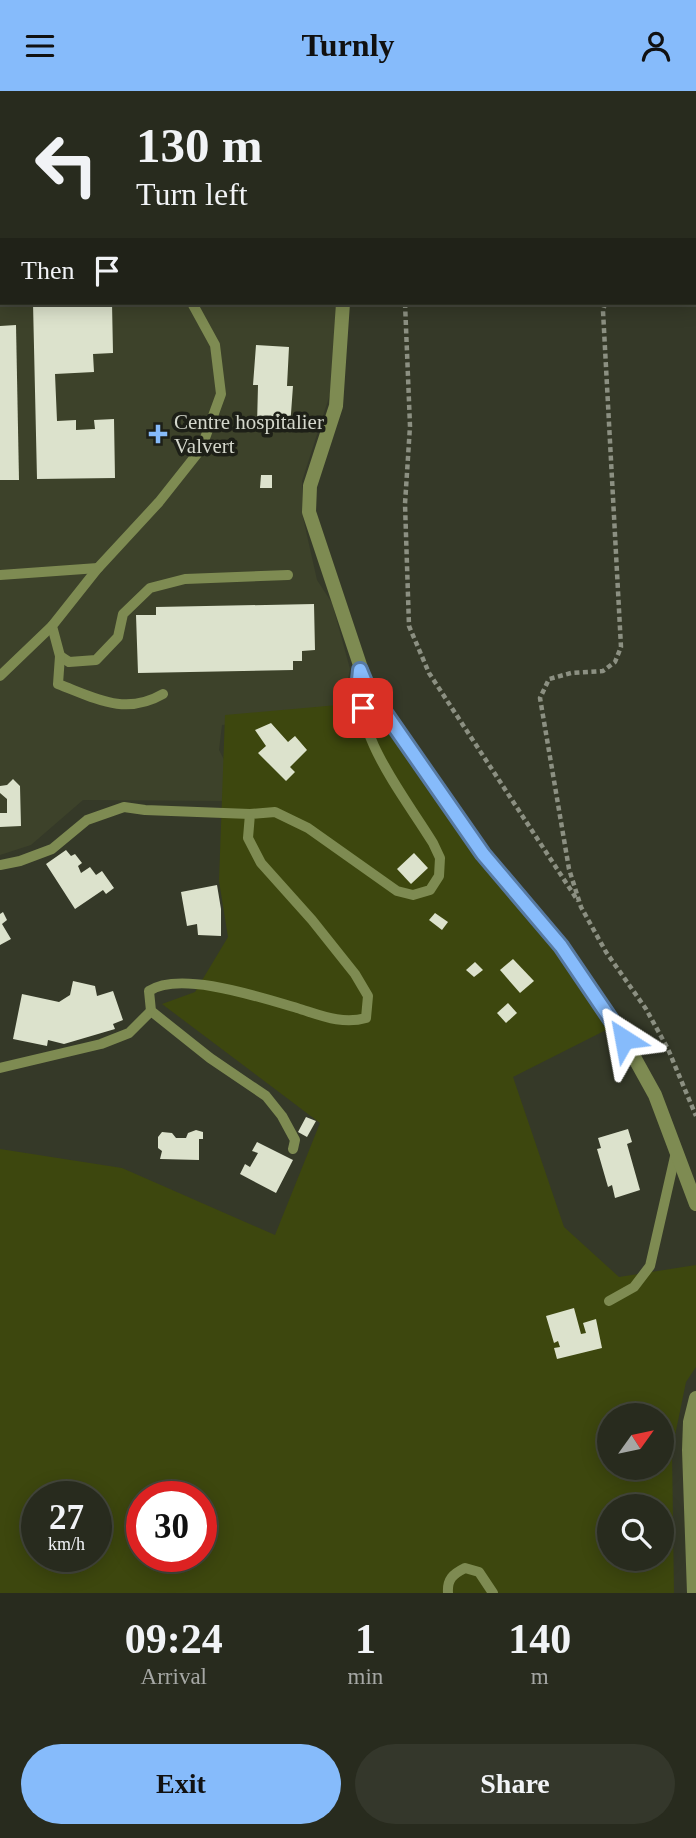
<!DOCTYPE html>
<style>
:root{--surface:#282b1e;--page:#34372b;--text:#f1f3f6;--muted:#a5a7a4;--line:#44473c;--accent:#86bbfb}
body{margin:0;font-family:Georgia,serif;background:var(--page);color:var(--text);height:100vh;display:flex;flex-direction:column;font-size:26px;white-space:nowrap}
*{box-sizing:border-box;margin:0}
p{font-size:23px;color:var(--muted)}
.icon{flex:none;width:38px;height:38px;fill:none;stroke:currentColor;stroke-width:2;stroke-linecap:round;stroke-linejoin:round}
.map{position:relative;height:1502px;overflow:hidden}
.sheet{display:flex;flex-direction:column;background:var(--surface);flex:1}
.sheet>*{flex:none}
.guide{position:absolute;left:0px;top:0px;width:696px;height:214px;box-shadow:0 4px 18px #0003,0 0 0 2px var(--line);background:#282b1e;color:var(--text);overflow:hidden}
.needle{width:46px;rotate:57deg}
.tools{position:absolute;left:597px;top:1312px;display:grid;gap:14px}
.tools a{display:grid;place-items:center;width:77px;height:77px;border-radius:50%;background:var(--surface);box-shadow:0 4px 18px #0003,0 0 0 2px var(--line);font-size:35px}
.speed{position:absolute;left:21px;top:1390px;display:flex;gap:14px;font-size:35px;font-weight:700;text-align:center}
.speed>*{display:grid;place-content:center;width:91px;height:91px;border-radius:50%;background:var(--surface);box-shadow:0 4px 18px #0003,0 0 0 2px var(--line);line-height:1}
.speed small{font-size:18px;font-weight:400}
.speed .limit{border:10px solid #d22;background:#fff;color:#111}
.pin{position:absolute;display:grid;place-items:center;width:60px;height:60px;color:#fff;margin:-30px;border-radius:14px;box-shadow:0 4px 10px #0006}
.me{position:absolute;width:77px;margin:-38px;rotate:326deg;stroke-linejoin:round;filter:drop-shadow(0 0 5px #0008)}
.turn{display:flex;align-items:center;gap:24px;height:147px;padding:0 21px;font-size:32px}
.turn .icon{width:91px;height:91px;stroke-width:2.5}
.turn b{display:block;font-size:49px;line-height:60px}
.then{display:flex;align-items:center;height:66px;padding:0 21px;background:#0003;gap:14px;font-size:26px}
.eta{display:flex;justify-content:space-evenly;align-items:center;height:119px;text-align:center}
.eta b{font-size:42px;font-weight:700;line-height:49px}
.primary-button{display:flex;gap:14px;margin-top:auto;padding:14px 21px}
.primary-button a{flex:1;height:80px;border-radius:42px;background:var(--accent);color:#111;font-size:28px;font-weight:700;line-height:80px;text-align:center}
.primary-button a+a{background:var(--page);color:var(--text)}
header{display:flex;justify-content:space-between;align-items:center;height:91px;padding:0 21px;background:var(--accent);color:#111;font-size:32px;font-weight:700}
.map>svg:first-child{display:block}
</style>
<header><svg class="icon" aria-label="menu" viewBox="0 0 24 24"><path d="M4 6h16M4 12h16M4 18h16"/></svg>Turnly<svg class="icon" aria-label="person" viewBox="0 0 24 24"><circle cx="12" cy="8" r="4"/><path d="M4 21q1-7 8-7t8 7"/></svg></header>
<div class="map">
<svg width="696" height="1502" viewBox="0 0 696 1502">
<rect width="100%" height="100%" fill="#353928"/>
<path fill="#3d422a" d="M 0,0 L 183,2 L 2,2 L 2,212 L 336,212 L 332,297 L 302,390 L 302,422 L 317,489 L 332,512 L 350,578 L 346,597 L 355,623 L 222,634 L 219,659 L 234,688 L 222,710 L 83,709 L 31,754 L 0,764 Z"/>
<path fill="#3d470e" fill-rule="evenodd" d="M 366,606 L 481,769 L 566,871 L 610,937 L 513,986 L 564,1136 L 619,1186 L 696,1174 L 696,1276 L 686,1291 L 672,1359 L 674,1502 L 0,1502 L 0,1058 L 122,1077 L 275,1144 L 320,1032 L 162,913 L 195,901 L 228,846 L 219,790 L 225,624 L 349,613 ZM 609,1325 L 662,1325 L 662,1377 L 609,1377 ZM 37,1405 L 96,1405 L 96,1465 L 37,1465 ZM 142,1405 L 201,1405 L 201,1465 L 142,1465 ZM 609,1416 L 662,1416 L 662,1468 L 609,1468 Z"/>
<g fill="#dce2cc">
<path d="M 33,212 L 54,212 L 54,214 L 112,212 L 113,262 L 93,263 L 94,281 L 55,283 L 57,330 L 76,329 L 76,339 L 95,338 L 94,329 L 114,328 L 115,387 L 37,388 Z"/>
<path d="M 16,234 L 19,389 L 0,389 L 0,235 Z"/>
<path d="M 256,254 L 289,256 L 287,295 L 293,295 L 290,336 L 257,334 L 258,294 L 253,294 Z"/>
<path d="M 261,384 L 272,384 L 272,397 L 260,397 Z"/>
<path d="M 314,513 L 315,559 L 302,560 L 302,570 L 293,570 L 293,579 L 138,582 L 136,524 L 156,524 L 156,516 Z"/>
<path d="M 271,632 L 288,651 L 295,645 L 307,659 L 290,676 L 295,681 L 286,690 L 258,662 L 266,655 L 255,639 Z"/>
<path d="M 13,688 L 20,695 L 21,735 L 0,736 L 0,722 L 7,722 L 7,708 L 0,702 L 0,695 L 7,694 Z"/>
<path d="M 66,759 L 71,765 L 75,763 L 82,772 L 78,775 L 81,782 L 90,776 L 96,784 L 102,780 L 114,797 L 106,803 L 103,799 L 75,818 L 46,773 Z"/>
<path d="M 414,762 L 428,777 L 411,793 L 397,778 Z"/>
<path d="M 217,794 L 221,818 L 221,845 L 198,844 L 197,833 L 187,835 L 181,801 Z"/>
<path d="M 3,821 L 7,829 L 2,833 L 11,848 L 0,854 L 0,823 Z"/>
<path d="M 435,822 L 448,831 L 442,839 L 429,829 Z"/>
<path d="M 513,868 L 534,890 L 520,902 L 500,879 Z"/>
<path d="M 475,871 L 483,879 L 474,886 L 466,879 Z"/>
<path d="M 73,890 L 95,895 L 97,905 L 113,900 L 123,929 L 113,933 L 115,938 L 64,953 L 48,949 L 47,955 L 13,948 L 22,903 L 59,911 L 70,904 Z"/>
<path d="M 508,912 L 517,922 L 506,932 L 497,922 Z"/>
<path d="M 306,1026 L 316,1030 L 307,1046 L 298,1041 Z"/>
<path d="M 628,1038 L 632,1051 L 627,1053 L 640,1099 L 615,1107 L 612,1094 L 608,1096 L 597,1058 L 601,1057 L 598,1047 Z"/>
<path d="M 196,1039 L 203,1041 L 203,1048 L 199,1048 L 199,1069 L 160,1068 L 162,1060 L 158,1057 L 158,1046 L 162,1041 L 172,1042 L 176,1047 L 186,1047 L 188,1042 Z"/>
<path d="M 257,1051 L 293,1069 L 276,1102 L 240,1083 L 245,1073 L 250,1076 L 258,1062 L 252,1060 Z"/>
<path d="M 574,1217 L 581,1243 L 586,1242 L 583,1232 L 596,1228 L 602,1257 L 557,1268 L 554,1257 L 560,1256 L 558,1250 L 554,1252 L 546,1225 Z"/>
</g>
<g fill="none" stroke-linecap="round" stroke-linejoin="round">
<g stroke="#8c9082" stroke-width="4.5" stroke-dasharray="5 3.5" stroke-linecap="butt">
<path d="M 523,2 L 523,0"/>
<path d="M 695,23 L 696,23"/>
<path d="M 695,173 L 696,173"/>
<path d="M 695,196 L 696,196"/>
<path d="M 405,212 L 410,335 L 405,413 L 409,535 L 429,582 L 578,810"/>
<path d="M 605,212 L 603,220 L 621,556 L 615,571 L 603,580 L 571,582 L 549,588 L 540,607 L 569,778 L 581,816 L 606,861 L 646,918 L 668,958 L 696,1025"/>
</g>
<g stroke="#7e8b52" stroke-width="10">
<path d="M 296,2 L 297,0"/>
<path d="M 0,73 L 2,74"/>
<path d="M 0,484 L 98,477"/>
<path d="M 60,565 L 69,571 L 96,569 L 118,546 L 123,523 L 150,497 L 185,488 L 288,484"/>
<path d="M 0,585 L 52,535"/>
<path d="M 163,603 C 125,625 95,607 58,593 L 60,565 L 52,535 L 98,477 L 159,411 L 201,358 L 221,303 L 215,254 L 192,212"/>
<path d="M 0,774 L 20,770 L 52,758 L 87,729 L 124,716 L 145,719 L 250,723"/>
<path d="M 0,977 L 101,953 L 129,942 L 151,920"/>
<path d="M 293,1058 L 295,1049 L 282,1025 L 266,1005 L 210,967 L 151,920 L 149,900 C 180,879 262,907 297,917 C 320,924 342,934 366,927 L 368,905 L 355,883 L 312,829 L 261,772 L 248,747 L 250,723 L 275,721 L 308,737 L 397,800 L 413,804 L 430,799 L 439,785 L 440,767 L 433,752 C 401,700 352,643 360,579"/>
<path d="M 609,1210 L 634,1196 L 650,1175 L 676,1061"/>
<path d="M 448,1502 C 447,1488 453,1483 465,1477 L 479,1481 L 493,1502"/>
</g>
<g stroke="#7e8b52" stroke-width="14">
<path d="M 240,0 L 245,2"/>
<path d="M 264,0 L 276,2"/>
<path d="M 343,212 L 336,315 L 310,395 L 309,421 L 367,595 L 483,763 L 561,855 L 624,948 L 655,1004 L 696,1113"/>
<path d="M 694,1502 L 689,1359 L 690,1331 L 696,1307"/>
</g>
</g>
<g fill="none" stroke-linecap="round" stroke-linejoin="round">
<g stroke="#577aa3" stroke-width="18">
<path id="route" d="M 363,617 L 358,599 L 360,579 L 367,596 L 483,763 L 561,855 L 624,948"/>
</g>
<use href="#route" stroke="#86bbfb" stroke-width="12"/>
</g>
<path fill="#86bbfb" stroke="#1d1f17" stroke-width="2.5" d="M154.5 332.5h7v7h7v7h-7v7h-7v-7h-7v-7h7z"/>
<g text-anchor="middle" stroke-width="7" stroke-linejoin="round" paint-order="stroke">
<g font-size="21" fill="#d4d7cc" stroke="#1d1f17" text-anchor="start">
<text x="174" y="338">Centre hospitalier<tspan x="174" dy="24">Valvert</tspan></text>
</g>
</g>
</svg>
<div class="tools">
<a><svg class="needle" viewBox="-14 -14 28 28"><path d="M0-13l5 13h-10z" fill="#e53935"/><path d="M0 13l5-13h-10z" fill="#a5a7a4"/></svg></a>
<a><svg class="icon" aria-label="search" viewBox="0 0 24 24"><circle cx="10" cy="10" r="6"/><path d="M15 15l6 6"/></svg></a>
</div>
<div class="speed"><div>27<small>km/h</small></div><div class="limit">30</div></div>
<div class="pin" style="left:363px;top:617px;background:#d93025"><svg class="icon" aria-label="arrive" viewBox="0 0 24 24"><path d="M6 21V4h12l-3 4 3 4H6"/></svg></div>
<svg class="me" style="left:624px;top:948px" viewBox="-20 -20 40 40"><path d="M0-17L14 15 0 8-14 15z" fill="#86bbfb" stroke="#fff" stroke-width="4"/></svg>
<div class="guide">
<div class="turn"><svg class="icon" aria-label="left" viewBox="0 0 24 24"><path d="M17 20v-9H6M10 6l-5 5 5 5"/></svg><div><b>130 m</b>Turn left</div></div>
<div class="then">Then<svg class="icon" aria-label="arrive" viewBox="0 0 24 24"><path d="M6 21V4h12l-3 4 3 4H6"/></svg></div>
</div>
</div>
<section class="sheet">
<div class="eta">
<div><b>09:24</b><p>Arrival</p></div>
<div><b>1</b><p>min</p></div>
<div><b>140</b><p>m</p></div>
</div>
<div class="primary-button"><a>Exit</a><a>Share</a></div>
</section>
